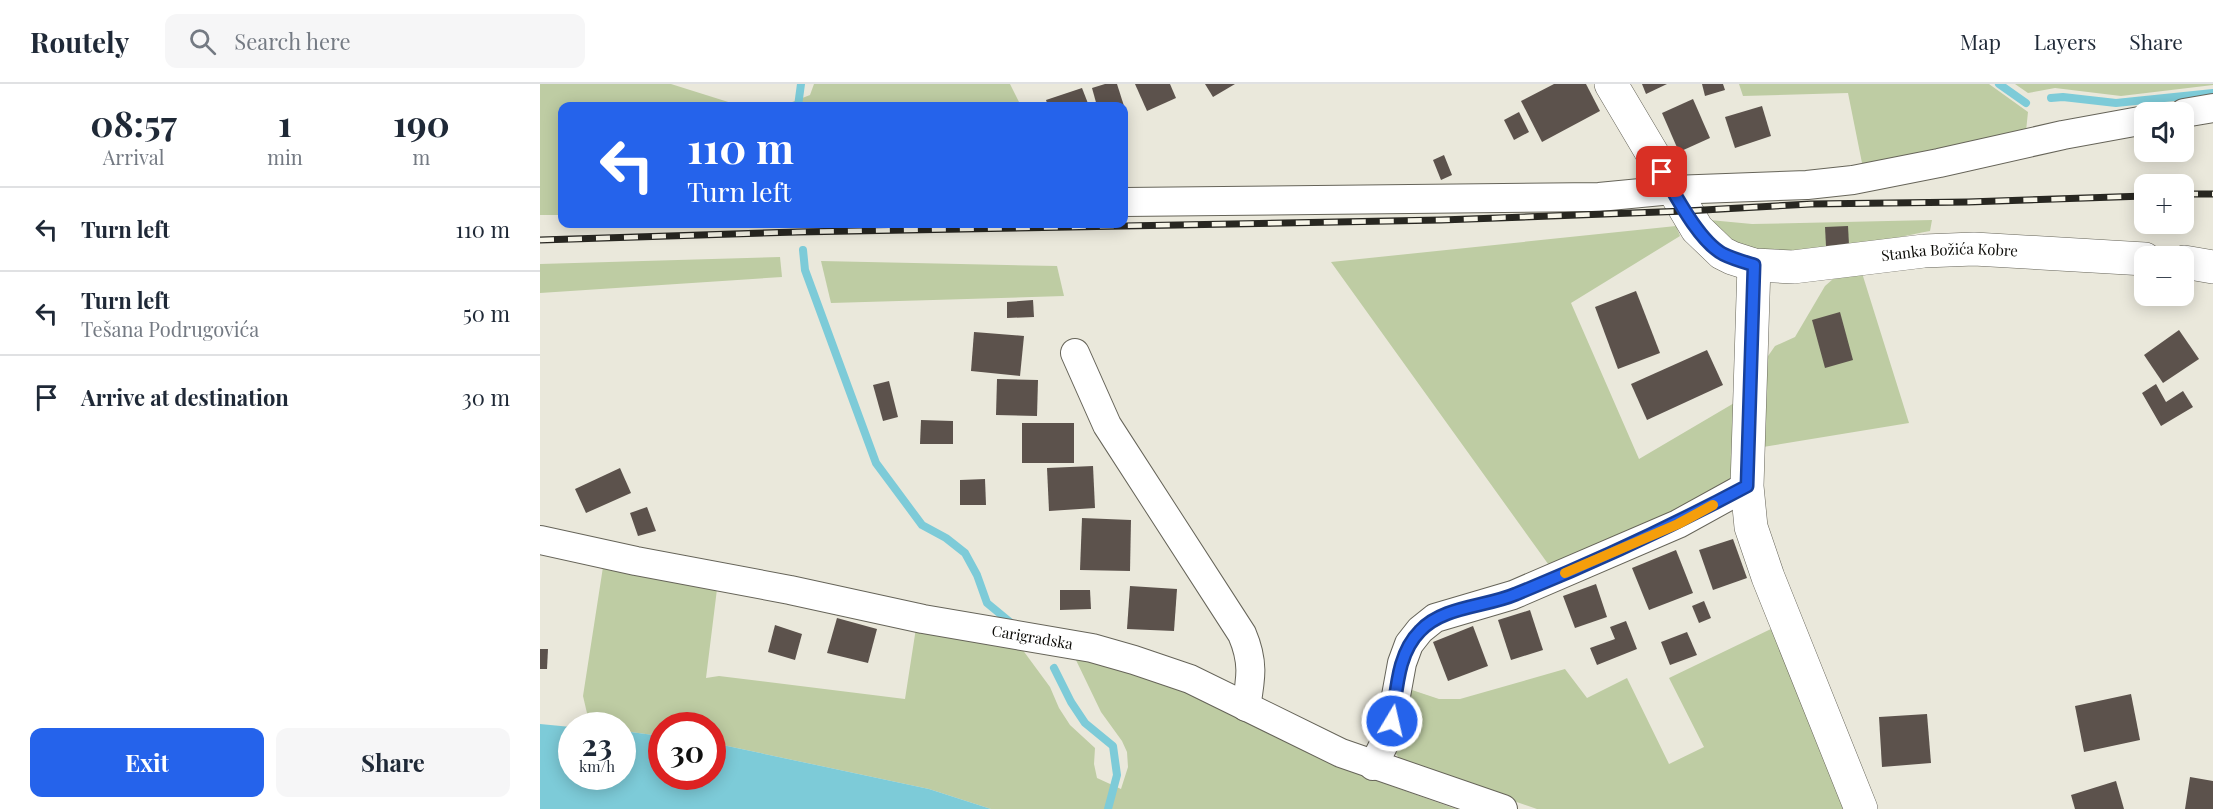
<!DOCTYPE html>
<meta charset="utf-8">
<style>
:root{--surface:#fff;--page:#f6f6f7;--text:#1f2937;--muted:#747a83;--line:#e0e1e3;--accent:#2563eb}
body{margin:0;font-family:"Playfair Display",serif;background:var(--page);color:var(--text);height:100vh;display:flex;flex-direction:column;font-size:22px;white-space:nowrap}
*{box-sizing:border-box;margin:0}
p{font-size:20px;color:var(--muted)}
.icon{flex:none;width:33px;height:33px;fill:none;stroke:currentColor;stroke-width:2;stroke-linecap:round;stroke-linejoin:round}
.map{position:relative;flex:1;overflow:hidden}
.panel{display:flex;flex-direction:column;background:var(--surface);width:540px}
.panel>*{flex:none}
.top-card{position:absolute;left:18px;top:18px;width:570px;height:126px;border-radius:12px;box-shadow:0 3px 15px #0003;background:#2563eb;color:#fff;overflow:hidden}
.buttons{position:absolute;left:1594px;top:18px;display:grid;gap:12px}
.buttons a{display:grid;place-items:center;width:60px;height:60px;border-radius:12px;background:var(--surface);box-shadow:0 3px 15px #0003;font-size:30px}
.speed{position:absolute;left:18px;top:628px;display:flex;gap:12px;font-size:30px;font-weight:700;text-align:center}
.speed>*{display:grid;place-content:center;width:78px;height:78px;border-radius:50%;background:var(--surface);box-shadow:0 3px 15px #0003;line-height:1}
.speed small{font-size:15px;font-weight:400}
.speed .limit{border:9px solid #d22;background:#fff;color:#111}
.pin{position:absolute;display:grid;place-items:center;width:51px;height:51px;color:#fff;margin:-26px;border-radius:12px;box-shadow:0 3px 9px #0006}
.me{position:absolute;width:66px;margin:-33px;rotate:9deg;stroke-linejoin:round;filter:drop-shadow(0 0 4px #0008)}
.turn{display:flex;align-items:center;gap:21px;height:126px;padding:0 30px;font-size:27px}
.turn .icon{width:78px;height:78px;stroke-width:2.5}
.turn b{display:block;font-size:42px;line-height:51px}
.eta{display:flex;justify-content:space-evenly;align-items:center;height:102px;text-align:center}
.eta b{font-size:36px;font-weight:700;line-height:42px}
.button{display:flex;gap:12px;margin-top:auto;padding:12px 30px}
.button a{flex:1;height:69px;border-radius:12px;background:var(--accent);color:#fff;font-size:24px;font-weight:700;line-height:69px;text-align:center}
.button a+a{background:var(--page);color:var(--text)}
ul{padding:0;list-style:none}
li{display:flex;align-items:center;gap:18px;height:84px;padding:0 30px;border-top:2px solid var(--line)}
li div{flex:1}
li b{display:block;font-size:22px}
li em{font-style:normal}
header{display:flex;align-items:center;gap:36px;box-sizing:border-box;height:84px;padding:0 30px;background:var(--surface);border-bottom:2px solid var(--line)}
header strong{font-size:28px}
nav{display:flex;gap:33px;margin-inline-start:auto;font-size:21px}
.search{width:420px;height:54px;background:var(--page);display:flex;align-items:center;gap:15px;box-sizing:border-box;padding:0 21px;border-radius:12px;color:var(--muted);font-size:22px}
main{display:flex;flex:1;min-height:0}
.map>svg:first-child{display:block}
</style>
<header>
<strong>Routely</strong>
<div class="search"><svg class="icon" aria-label="search" viewBox="0 0 24 24"><circle cx="10" cy="10" r="6"/><path d="M15 15l6 6"/></svg>Search here</div>
<nav><a>Map</a><a>Layers</a><a>Share</a></nav>
</header>
<main>
<section class="panel">
<div class="eta">
<div><b>08:57</b><p>Arrival</p></div>
<div><b>1</b><p>min</p></div>
<div><b>190</b><p>m</p></div>
</div>
<ul>
<li><svg class="icon" aria-label="left" viewBox="0 0 24 24"><path d="M17 20v-9H6M10 6l-5 5 5 5"/></svg><div><b>Turn left</b></div><em>110 m</em></li>
<li><svg class="icon" aria-label="left" viewBox="0 0 24 24"><path d="M17 20v-9H6M10 6l-5 5 5 5"/></svg><div><b>Turn left</b><p>Tešana Podrugovića</p></div><em>50 m</em></li>
<li><svg class="icon" aria-label="arrive" viewBox="0 0 24 24"><path d="M6 21V4h12l-3 4 3 4H6"/></svg><div><b>Arrive at destination</b></div><em>30 m</em></li>
</ul>
<div class="button"><a>Exit</a><a>Share</a></div>
</section>
<div class="map">
<svg width="1673" height="725" viewBox="0 0 1673 725">
<rect width="100%" height="100%" fill="#eae8db"/>
<g fill="#becca3">
<path d="M 0,0 L 131,0 L 201,22 L 22,22 L 22,131 L 0,131 Z"/>
<path d="M 274,0 L 470,0 L 480,20 L 475,22 L 242,22 L 270,11 Z"/>
<path d="M 1199,0 L 1449,0 L 1488,28 L 1486,47 L 1323,84 L 1308,9 L 1203,12 Z"/>
<path d="M 1475,0 L 1673,0 L 1673,1 L 1581,12 L 1515,4 L 1488,9 Z"/>
<path d="M 1159,135 L 1212,140 L 1392,136 L 1390,147 C 1337,157 1269,177 1216,167 C 1196,163 1176,146 1159,135 Z"/>
<path d="M 1136,142 L 1140,152 L 1031,219 L 1099,375 L 1201,315 L 1192,396 L 1159,421 L 1011,484 L 791,178 Z"/>
<path d="M 240,173 L 242,193 L 0,209 L 0,180 Z"/>
<path d="M 281,177 L 517,182 L 524,212 L 291,219 Z"/>
<path d="M 1322,189 L 1369,339 L 1223,363 L 1226,275 L 1235,262 L 1255,253 L 1285,202 L 1293,195 Z"/>
<path d="M 63,483 L 177,505 L 166,594 L 179,592 L 365,615 L 376,544 L 482,565 L 510,603 L 519,624 L 530,641 L 555,664 L 554,680 L 557,694 L 581,705 L 588,683 L 587,668 L 582,657 L 561,628 L 535,574 L 646,604 L 807,686 L 916,725 L 451,725 L 389,705 L 173,659 L 172,642 L 122,642 L 121,652 L 83,647 L 82,642 L 50,642 L 43,612 Z"/>
<path d="M 1233,544 L 1306,725 L 997,725 L 862,678 L 854,667 L 866,604 L 899,615 L 920,615 L 1025,585 L 1047,614 L 1087,594 L 1129,680 L 1164,663 L 1129,594 Z"/>
</g>
<path fill="#7dcbd8" d="M 0,640 L 31,643 L 32,693 L 82,693 L 83,647 L 121,652 L 122,693 L 172,693 L 173,659 L 389,705 L 451,725 L 0,725 Z"/>
<g fill="none" stroke-linecap="round" stroke-linejoin="round">
<g stroke="#7dcbd8" stroke-width="8">
<path d="M 1459,0 L 1486,19"/>
<path d="M 1511,14 L 1523,13 L 1576,19 L 1673,9"/>
<path d="M 258,22 L 261,0"/>
<path d="M 263,166 L 265,186 L 336,379 L 382,441 L 406,454 L 425,469 L 437,491 L 447,519 L 476,543"/>
<path d="M 514,584 L 531,618 L 545,639 L 573,662 L 577,691 L 568,725"/>
</g>
</g>
<g fill="#5c524c">
<path d="M 565,0 L 577,0 L 584,22 L 557,22 L 552,4 Z"/>
<path d="M 595,0 L 630,0 L 636,14 L 607,27 Z"/>
<path d="M 665,0 L 695,0 L 673,13 Z"/>
<path d="M 1014,0 L 1046,0 L 1060,27 L 1002,58 L 981,17 Z"/>
<path d="M 1102,0 L 1127,0 L 1106,10 Z"/>
<path d="M 1162,0 L 1183,0 L 1185,6 L 1165,12 Z"/>
<path d="M 542,4 L 549,22 L 508,22 L 506,16 Z"/>
<path d="M 1153,15 L 1170,54 L 1139,68 L 1122,29 Z"/>
<path d="M 1222,22 L 1231,52 L 1195,64 L 1185,33 Z"/>
<path d="M 979,28 L 989,48 L 974,56 L 964,36 Z"/>
<path d="M 904,71 L 912,91 L 901,96 L 893,76 Z"/>
<path d="M 1308,142 L 1309,161 L 1286,162 L 1285,143 Z"/>
<path d="M 1096,207 L 1120,269 L 1078,285 L 1055,223 Z"/>
<path d="M 493,216 L 494,233 L 467,234 L 467,218 Z"/>
<path d="M 1300,228 L 1313,276 L 1285,284 L 1272,236 Z"/>
<path d="M 1639,246 L 1659,275 L 1623,299 L 1604,271 Z"/>
<path d="M 434,248 L 484,252 L 480,292 L 431,287 Z"/>
<path d="M 1167,266 L 1183,301 L 1107,336 L 1091,300 Z"/>
<path d="M 457,295 L 498,296 L 497,332 L 456,331 Z"/>
<path d="M 349,297 L 358,333 L 343,337 L 333,301 Z"/>
<path d="M 1616,300 L 1626,318 L 1643,307 L 1653,323 L 1621,342 L 1602,309 Z"/>
<path d="M 381,336 L 413,337 L 413,360 L 380,360 Z"/>
<rect x="482" y="339" width="52" height="40"/>
<path d="M 553,382 L 555,424 L 509,427 L 507,384 Z"/>
<path d="M 80,384 L 91,409 L 46,429 L 35,405 Z"/>
<path d="M 445,395 L 446,421 L 420,421 L 420,396 Z"/>
<path d="M 107,423 L 116,447 L 98,452 L 90,429 Z"/>
<path d="M 542,434 L 591,436 L 590,487 L 540,486 Z"/>
<path d="M 1193,455 L 1207,494 L 1173,506 L 1159,466 Z"/>
<path d="M 1136,466 L 1153,509 L 1109,526 L 1092,484 Z"/>
<path d="M 1056,500 L 1067,533 L 1035,544 L 1023,512 Z"/>
<path d="M 590,502 L 637,505 L 634,547 L 587,545 Z"/>
<path d="M 520,506 L 550,506 L 551,525 L 520,526 Z"/>
<path d="M 1164,517 L 1171,534 L 1159,539 L 1152,522 Z"/>
<path d="M 990,526 L 1003,566 L 971,576 L 958,536 Z"/>
<path d="M 297,534 L 337,545 L 328,579 L 287,569 Z"/>
<path d="M 1086,537 L 1097,565 L 1057,581 L 1050,564 L 1075,555 L 1070,543 Z"/>
<path d="M 235,541 L 262,550 L 255,576 L 228,568 Z"/>
<path d="M 933,542 L 948,582 L 908,597 L 893,558 Z"/>
<path d="M 1147,548 L 1157,571 L 1130,581 L 1121,558 Z"/>
<path d="M 0,565 L 8,565 L 7,585 L 0,585 Z"/>
<path d="M 1591,610 L 1600,656 L 1544,668 L 1535,622 Z"/>
<path d="M 1387,630 L 1391,679 L 1342,683 L 1339,633 Z"/>
<path d="M 1650,693 L 1673,697 L 1673,725 L 1645,725 Z"/>
<path d="M 1576,697 L 1584,725 L 1535,725 L 1531,711 Z"/>
</g>
<g fill="none" stroke-linecap="round" stroke-linejoin="round">
<g stroke="#666459" stroke-width="30">
<g id="minor">
<path d="M 1644,29 L 1673,24"/>
<path d="M 584,118 L 1059,113 L 1132,106 L 1267,101 L 1313,96 L 1399,79 L 1523,51 L 1605,36"/>
<path d="M 535,269 L 567,341 L 702,550 C 714,578 711,594 706,623"/>
<path id="s1" d="M 0,456 L 96,477 L 250,506 L 383,535 L 552,564 L 594,576 L 650,595 L 801,669 L 963,725"/>
<path d="M 833,682 L 849,650 L 862,579 L 869,560 L 880,546 L 895,534 L 973,511 L 1138,440 L 1207,402"/>
</g>
</g>
<g stroke="#666459" stroke-width="34">
<g id="tertiary">
<path id="s2" d="M 1071,0 L 1157,145 L 1182,169 L 1192,174 L 1214,181 L 1253,183 L 1384,167 L 1434,165 L 1605,175"/>
<path d="M 1644,178 L 1673,183"/>
<path d="M 1214,181 L 1207,402 L 1211,443 L 1228,493 L 1321,725"/>
</g>
</g>
<use href="#minor" stroke="#fff" stroke-width="28"/>
<use href="#tertiary" stroke="#fff" stroke-width="33"/>
<g stroke="#282721" stroke-width="7">
<g id="rail">
<path d="M 1644,110 L 1673,110"/>
<path d="M 0,156 L 257,148 L 901,136 L 1146,127 L 1271,120 L 1428,118 L 1605,112"/>
</g>
</g>
<use href="#rail" stroke="#f7f5e8" stroke-width="4.5" stroke-dasharray="14" stroke-linecap="butt"/>
</g>
<g fill="none" stroke-linecap="round" stroke-linejoin="round">
<g stroke="#184099" stroke-width="15">
<path id="route" d="M 852,637 C 857,606 857,570 880,547 C 903,522 946,523 976,510 C 1055,478 1132,442 1207,402 L 1214,181 C 1204,178 1193,175 1183,170 C 1159,157 1136,112 1122,88"/>
</g>
<use href="#route" stroke="#2563eb" stroke-width="10"/>
<path stroke="#f59e0b" stroke-width="10" d="M 1025,489 L 1138,440 L 1173,421"/>
</g>
<g text-anchor="middle" stroke-width="6" stroke-linejoin="round" paint-order="stroke">
<g font-size="15" fill="#0d0c08" stroke="#f7f5e8">
<text dy="5" stroke="none"><textPath href="#s2" startOffset="434">Stanka Božića Kobre</textPath></text>
<text dy="5" stroke="none"><textPath href="#s1" startOffset="502">Carigradska</textPath></text>
</g>
</g>
</svg>
<div class="buttons">
<a><svg class="icon" aria-label="sound" viewBox="0 0 24 24"><path d="M4 9h4l5-4v14l-5-4H4zM17 9q2 3 0 6"/></svg></a>
<a>+</a>
<a>−</a>
</div>
<div class="speed"><div>23<small>km/h</small></div><div class="limit">30</div></div>
<div class="pin" style="left:1122px;top:88px;background:#d93025"><svg class="icon" aria-label="arrive" viewBox="0 0 24 24"><path d="M6 21V4h12l-3 4 3 4H6"/></svg></div>
<svg class="me" style="left:852px;top:637px" viewBox="-20 -20 40 40"><circle r="17" fill="#2563eb" stroke="#fff" stroke-width="3"/><path d="M0-11L8 9 0 5-8 9z" fill="#fff"/></svg>
<div class="top-card">
<div class="turn"><svg class="icon" aria-label="left" viewBox="0 0 24 24"><path d="M17 20v-9H6M10 6l-5 5 5 5"/></svg><div><b>110 m</b>Turn left</div></div>
</div>
</div>
</main>
